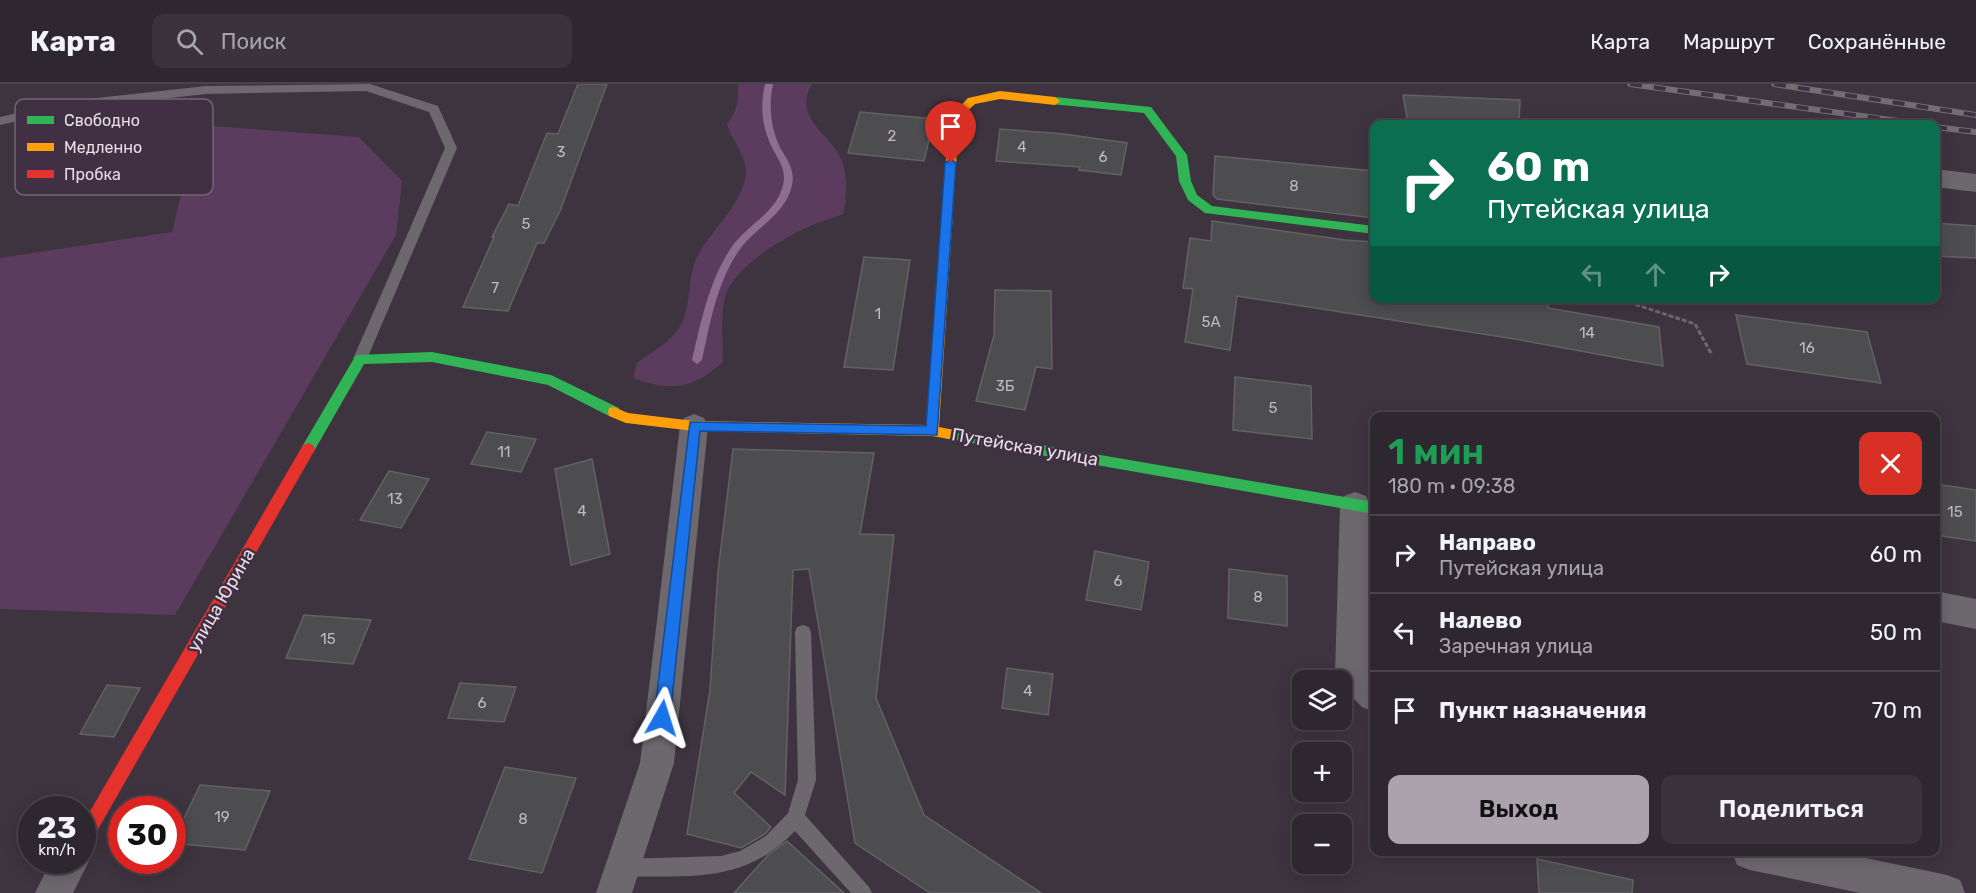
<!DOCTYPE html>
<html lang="ru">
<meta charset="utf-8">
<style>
:root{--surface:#2e272f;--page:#3a333b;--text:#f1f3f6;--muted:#a7a5aa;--line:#49444b;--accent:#aca2ae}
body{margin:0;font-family:Rubik,sans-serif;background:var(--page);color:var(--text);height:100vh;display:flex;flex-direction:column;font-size:22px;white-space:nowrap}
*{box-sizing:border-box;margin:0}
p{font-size:20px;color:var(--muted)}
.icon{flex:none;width:33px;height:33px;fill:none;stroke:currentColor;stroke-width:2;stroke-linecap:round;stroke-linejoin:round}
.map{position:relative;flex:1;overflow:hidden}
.drawer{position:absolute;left:1370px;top:328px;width:570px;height:444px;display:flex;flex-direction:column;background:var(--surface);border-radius:12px;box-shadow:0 3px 15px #0003,0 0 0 2px var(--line)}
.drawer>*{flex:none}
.guide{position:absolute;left:1370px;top:36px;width:570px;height:183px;border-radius:12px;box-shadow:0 3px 15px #0003,0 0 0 2px var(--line);background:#0b6e4f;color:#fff;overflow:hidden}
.controls{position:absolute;left:1292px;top:586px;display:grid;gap:12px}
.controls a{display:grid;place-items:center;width:60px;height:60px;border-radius:12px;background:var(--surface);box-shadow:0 3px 15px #0003,0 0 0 2px var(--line);font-size:30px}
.speed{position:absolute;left:18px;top:712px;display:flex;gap:12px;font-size:30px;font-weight:700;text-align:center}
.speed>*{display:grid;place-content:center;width:78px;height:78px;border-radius:50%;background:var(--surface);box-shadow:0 3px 15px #0003,0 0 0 2px var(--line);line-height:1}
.speed small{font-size:15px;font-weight:400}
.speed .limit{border:9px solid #d22;background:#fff;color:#111}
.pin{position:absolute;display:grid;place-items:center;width:51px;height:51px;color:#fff;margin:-62px -26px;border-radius:50% 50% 50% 0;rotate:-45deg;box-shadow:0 0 6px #0007}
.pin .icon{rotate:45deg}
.me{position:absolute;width:66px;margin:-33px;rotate:6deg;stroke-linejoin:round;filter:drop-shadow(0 0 4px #0008)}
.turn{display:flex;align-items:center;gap:21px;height:126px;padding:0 18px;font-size:27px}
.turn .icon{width:78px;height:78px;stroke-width:2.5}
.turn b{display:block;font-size:42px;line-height:51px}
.lanes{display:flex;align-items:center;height:57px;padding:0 18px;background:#0003;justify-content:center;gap:30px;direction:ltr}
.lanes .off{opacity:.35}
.round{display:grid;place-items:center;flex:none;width:63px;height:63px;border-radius:12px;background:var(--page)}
.headline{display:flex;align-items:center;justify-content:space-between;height:102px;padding:0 18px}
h1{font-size:36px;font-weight:600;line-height:45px;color:#1e9e55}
.cta{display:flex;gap:12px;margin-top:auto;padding:12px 18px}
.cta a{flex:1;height:69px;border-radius:12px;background:var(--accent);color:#111;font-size:24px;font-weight:600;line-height:69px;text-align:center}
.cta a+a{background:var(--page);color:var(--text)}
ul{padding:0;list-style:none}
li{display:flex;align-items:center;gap:18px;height:78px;padding:0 18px;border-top:2px solid var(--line)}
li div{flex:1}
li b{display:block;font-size:22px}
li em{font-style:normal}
header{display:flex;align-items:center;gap:36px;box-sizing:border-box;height:84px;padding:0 30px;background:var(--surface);border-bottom:2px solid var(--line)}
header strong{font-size:28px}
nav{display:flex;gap:33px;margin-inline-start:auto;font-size:21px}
.search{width:420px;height:54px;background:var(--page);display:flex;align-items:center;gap:15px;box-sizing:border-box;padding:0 21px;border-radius:12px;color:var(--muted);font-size:22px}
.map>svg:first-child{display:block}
</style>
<header>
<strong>Карта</strong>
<div class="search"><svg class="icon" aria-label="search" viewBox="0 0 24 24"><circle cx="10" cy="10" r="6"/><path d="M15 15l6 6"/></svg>Поиск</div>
<nav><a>Карта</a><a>Маршрут</a><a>Сохранённые</a></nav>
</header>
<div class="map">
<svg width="1976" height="809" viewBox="0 0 1976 809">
<rect width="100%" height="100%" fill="#3e343f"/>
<g fill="#5b3c5f">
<path d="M 738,0 L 812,0 C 791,36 833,49 843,80 C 847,95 847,115 843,130 C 832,135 819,137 808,143 C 782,154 732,185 725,213 C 720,235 723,256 723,278 C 693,305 671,308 633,294 L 637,279 C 650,269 666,261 677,247 C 693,226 686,196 697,173 C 710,147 743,120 746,90 C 747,71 732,57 727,40 C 738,26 738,17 738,0 Z"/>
<path d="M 198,41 L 359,53 L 402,97 L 396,151 L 175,531 L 0,525 L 0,174 L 172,148 Z"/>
</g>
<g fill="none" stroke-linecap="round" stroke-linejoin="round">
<path fill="#8f6c94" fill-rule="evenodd" d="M 765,0 L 773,0 C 769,19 770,40 778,59 C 784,73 796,83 792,101 C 786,131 754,144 738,168 C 717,199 710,239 702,276 L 697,280 L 692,276 C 701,238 709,197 731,164 C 746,141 777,129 783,101 C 788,82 773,71 768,54 C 761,37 761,18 765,0 Z"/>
</g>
<g fill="#4d4c4e" stroke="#626263" stroke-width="1.5">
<path d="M 578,0 L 607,0 L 560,127 L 544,159 L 537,159 L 508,227 L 463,223 L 494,153 L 492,153 L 509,120 L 518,122 L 547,49 L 558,50 Z"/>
<path d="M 1403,11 L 1520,16 L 1519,40 L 1408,40 Z"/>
<path d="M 860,28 L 934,35 L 924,77 L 848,69 Z"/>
<path d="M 1000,45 L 1064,50 L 1127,59 L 1121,91 L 1079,86 L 1080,83 L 996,77 Z"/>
<path d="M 1215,72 L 1374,87 L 1374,134 L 1217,115 L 1213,111 Z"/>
<path d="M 1212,137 L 1345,156 L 1374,158 L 1374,214 L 1548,214 L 1548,224 L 1659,243 L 1663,282 L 1515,255 L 1237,212 L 1230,266 L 1185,258 L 1193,205 L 1183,204 L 1190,154 L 1211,157 Z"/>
<path d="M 1935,139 L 1976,142 L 1976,174 L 1935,172 Z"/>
<path d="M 864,173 L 910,176 L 893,286 L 844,283 Z"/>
<path d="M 995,206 L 1051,207 L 1052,285 L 1036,283 L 1025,326 L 976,317 L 994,251 Z"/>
<path d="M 1736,231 L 1867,248 L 1881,299 L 1747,280 Z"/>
<path d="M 1235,293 L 1311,302 L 1312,355 L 1233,346 Z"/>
<path d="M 487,348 L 536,355 L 521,388 L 471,380 Z"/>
<path d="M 733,365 L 874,369 L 860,450 L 894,451 L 876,614 L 924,731 L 1041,809 L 930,809 L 855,759 L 809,485 L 793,486 L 785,711 L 751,688 L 734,709 L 771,743 L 765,750 L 741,764 L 687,750 L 710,606 L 718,488 Z"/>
<path d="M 592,375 L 610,470 L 571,481 L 555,385 Z"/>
<path d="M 389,387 L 429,395 L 401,444 L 360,436 Z"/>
<path d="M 1935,400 L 1976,406 L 1976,457 L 1935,451 Z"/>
<path d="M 1095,467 L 1149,478 L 1141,526 L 1086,516 Z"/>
<path d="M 1229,485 L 1287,492 L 1287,542 L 1228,534 Z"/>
<path d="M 304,531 L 371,536 L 353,580 L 286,574 Z"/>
<path d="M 1007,584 L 1053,590 L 1048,631 L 1002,624 Z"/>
<path d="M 460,599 L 516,603 L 504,638 L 448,634 Z"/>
<path d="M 107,601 L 140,604 L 114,653 L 80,650 Z"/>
<path d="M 505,683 L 576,694 L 542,789 L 469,775 Z"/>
<path d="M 200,701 L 270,707 L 245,766 L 172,759 Z"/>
<path d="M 787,757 L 788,758 L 844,809 L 734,809 L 768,771 Z"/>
<path d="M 1537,775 L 1633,796 L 1632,809 L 1539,809 Z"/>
</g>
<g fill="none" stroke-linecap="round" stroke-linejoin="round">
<path stroke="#6d686e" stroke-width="3" stroke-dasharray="5 2" stroke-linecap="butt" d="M 1622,216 L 1695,240 L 1712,271"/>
<g fill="#6c686e" fill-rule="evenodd">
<path d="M 370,0 L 438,22 L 457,64 L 367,275 L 360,281 L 353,275 L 445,64 L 429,28 L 366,7 L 206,10 L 70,25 L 0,41 L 0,33 L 70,17 L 206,2 Z"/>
<path d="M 803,541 L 809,543 L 811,548 L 816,696 L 805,731 L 869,803 L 872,809 L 851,809 L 795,747 C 743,801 690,791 622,793 L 616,790 L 613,784 L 616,778 L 622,775 L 721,772 L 740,767 L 766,752 L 788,729 L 798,696 L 795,548 L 797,543 Z"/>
</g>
<g fill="#6c686e" fill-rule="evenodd">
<path d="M 1935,85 L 1976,90 L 1976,108 L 1935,103 Z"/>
<path d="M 694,330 L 704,334 L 708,342 L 674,679 L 632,809 L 596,809 L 640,679 L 680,342 L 684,334 Z"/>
<path d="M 1355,408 L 1366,412 L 1370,421 L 1369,584 L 1374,589 L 1374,628 L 1362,623 L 1341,602 L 1341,597 L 1339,597 L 1335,590 L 1340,421 L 1344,412 Z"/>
<path d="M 1935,507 L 1976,515 L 1976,545 L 1935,537 Z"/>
<path d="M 82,764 L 89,777 L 73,809 L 35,809 L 51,777 L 82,777 Z"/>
<path d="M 1732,768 L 1837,768 L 1947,791 L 1960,796 L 1965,809 L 1860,809 L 1750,786 L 1737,781 Z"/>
</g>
<g fill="#30b455" fill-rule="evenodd">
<path d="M 1055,13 L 1151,23 L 1187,71 L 1191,97 L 1197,111 L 1212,122 L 1374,142 L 1374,150 L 1205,129 L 1188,116 L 1179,97 L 1176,72 L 1144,29 L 1051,20 L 1051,14 Z"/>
<path d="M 432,268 L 551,291 L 619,324 L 620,328 L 619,332 L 609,332 L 548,301 L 432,278 L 364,280 L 313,369 L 303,369 L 301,365 L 303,361 L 356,271 Z"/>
<path d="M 949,345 L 1374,418 L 1374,430 L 949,355 L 944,354 L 942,350 L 944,346 Z"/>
</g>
<path fill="#ff9f0a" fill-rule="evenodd" d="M 1000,7 L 1055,13 L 1060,17 L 1055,21 L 1000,15 L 975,20 L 959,35 L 939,343 L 954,346 L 956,350 L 954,354 L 949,355 L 932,352 L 694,347 L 626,339 L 609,332 L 608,328 L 609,324 L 614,323 L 628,329 L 694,337 L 926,341 L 949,34 L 968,14 Z"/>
<path fill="#e5322d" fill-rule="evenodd" d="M 308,359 L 313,361 L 315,365 L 313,369 L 88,763 L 82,765 L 82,741 L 303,361 Z"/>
<g stroke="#726d72" stroke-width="6">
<g id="rail">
<path d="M 1630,0 L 1920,40"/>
<path d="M 1774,0 L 1976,31"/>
<path d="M 1935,43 L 1976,48"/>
</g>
</g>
<use href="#rail" stroke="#413043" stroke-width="4" stroke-dasharray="12" stroke-linecap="butt"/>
</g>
<path fill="#1a73e8" stroke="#114b97" stroke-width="1.5" d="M 951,75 L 956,79 L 937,351 L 700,347 L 670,634 L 667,639 L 662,641 L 657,639 L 654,634 L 690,338 L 926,342 L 945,79 Z"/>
<g text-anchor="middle" stroke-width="5" stroke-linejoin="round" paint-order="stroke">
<g font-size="15" fill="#c1b9c2">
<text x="892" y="57">2</text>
<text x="1022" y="68">4</text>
<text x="561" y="73">3</text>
<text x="1103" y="78">6</text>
<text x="1294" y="107">8</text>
<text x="526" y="145">5</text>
<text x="495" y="209">7</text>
<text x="878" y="235">1</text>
<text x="1211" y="243">5А</text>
<text x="1587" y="254">14</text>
<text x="1807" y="269">16</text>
<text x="1005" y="307">3Б</text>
<text x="1273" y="329">5</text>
<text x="504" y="373">11</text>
<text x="395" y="420">13</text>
<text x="582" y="432">4</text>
<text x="1955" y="433">15</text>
<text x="1118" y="502">6</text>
<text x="1258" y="518">8</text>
<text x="328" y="560">15</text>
<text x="1028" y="612">4</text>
<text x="482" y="624">6</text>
<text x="222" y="738">19</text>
<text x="523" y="740">8</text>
</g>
<g font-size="18" fill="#e8dde9" stroke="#413043">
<text transform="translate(1025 363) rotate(10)" y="6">Путейская улица</text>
<text transform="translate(221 516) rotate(-60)" y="6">улица Юрина</text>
</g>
</g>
<rect x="15" y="15" width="198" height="96" rx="9" fill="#413043" stroke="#736475" stroke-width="1.5"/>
<rect x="27" y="32" width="27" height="8" fill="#30b455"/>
<rect x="27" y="59" width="27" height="8" fill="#ff9f0a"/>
<rect x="27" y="86" width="27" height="8" fill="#e5322d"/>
<g font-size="16" fill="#e8dde9">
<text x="64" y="42">Свободно</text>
<text x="64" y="69">Медленно</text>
<text x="64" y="96">Пробка</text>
</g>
</svg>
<div class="controls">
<a><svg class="icon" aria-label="layers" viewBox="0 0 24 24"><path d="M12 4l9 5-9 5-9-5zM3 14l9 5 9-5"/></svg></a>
<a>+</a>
<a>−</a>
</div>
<div class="speed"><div>23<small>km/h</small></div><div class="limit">30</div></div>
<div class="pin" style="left:951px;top:79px;background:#d93025"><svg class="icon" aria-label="arrive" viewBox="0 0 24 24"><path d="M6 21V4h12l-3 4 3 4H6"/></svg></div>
<svg class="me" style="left:662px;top:634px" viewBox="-20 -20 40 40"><path d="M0-17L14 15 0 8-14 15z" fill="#1a73e8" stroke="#fff" stroke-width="4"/></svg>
<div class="guide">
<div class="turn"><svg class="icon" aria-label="right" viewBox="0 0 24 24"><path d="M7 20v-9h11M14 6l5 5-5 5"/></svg><div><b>60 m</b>Путейская улица</div></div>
<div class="lanes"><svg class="icon off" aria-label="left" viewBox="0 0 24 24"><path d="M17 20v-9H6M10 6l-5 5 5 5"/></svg><svg class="icon off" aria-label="ahead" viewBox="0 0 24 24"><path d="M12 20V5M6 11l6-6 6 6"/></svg><svg class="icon" aria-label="right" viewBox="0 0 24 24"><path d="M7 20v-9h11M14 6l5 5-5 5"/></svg></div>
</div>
<section class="drawer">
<div class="headline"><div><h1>1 мин</h1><p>180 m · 09:38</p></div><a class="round" style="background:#d93025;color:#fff"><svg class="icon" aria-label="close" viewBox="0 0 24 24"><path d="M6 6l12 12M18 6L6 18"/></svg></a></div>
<ul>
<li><svg class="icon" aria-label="right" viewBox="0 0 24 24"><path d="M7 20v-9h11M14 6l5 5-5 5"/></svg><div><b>Направо</b><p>Путейская улица</p></div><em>60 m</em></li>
<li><svg class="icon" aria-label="left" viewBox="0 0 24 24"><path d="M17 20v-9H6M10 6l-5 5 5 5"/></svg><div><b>Налево</b><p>Заречная улица</p></div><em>50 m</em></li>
<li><svg class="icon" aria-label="arrive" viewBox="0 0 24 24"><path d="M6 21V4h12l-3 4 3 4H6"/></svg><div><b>Пункт назначения</b></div><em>70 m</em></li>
</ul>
<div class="cta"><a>Выход</a><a>Поделиться</a></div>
</section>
</div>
